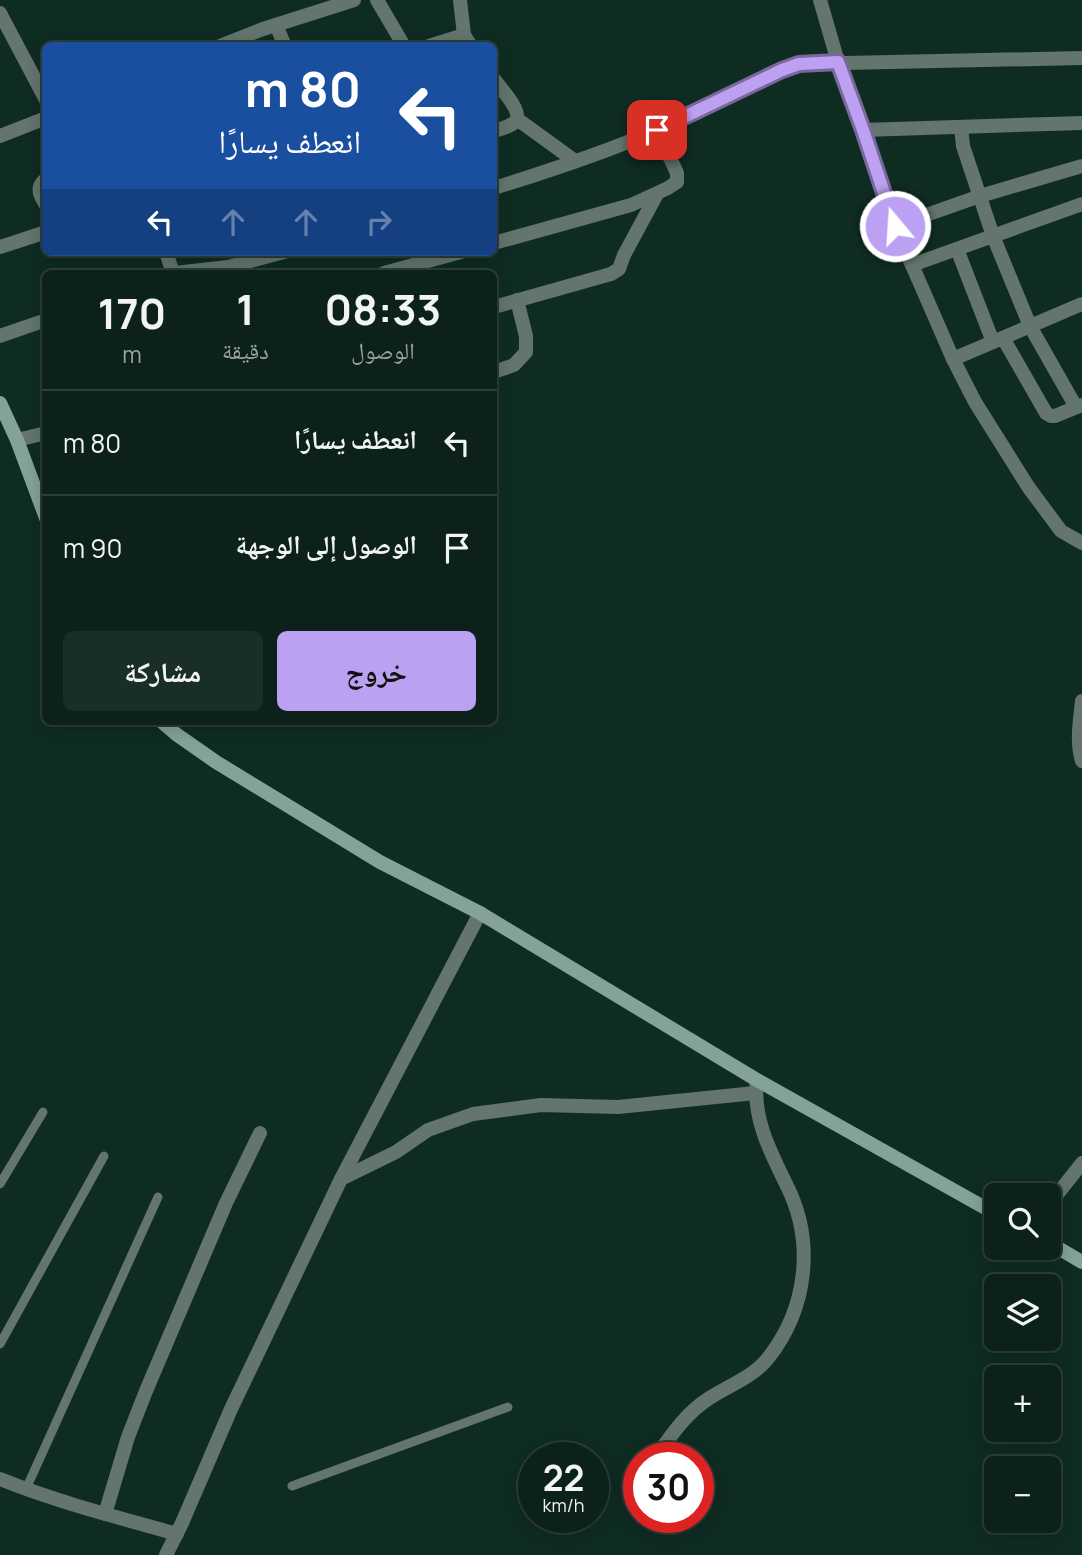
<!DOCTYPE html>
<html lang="ar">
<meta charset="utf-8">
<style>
:root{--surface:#0b211a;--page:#192e27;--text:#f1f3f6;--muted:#9aa3a2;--line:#2b3e39;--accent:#bca0f2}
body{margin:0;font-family:Manrope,"Noto Naskh Arabic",sans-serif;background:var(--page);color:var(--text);direction:rtl;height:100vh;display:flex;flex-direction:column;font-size:26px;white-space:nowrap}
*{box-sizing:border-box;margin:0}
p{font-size:23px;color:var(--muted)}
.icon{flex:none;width:38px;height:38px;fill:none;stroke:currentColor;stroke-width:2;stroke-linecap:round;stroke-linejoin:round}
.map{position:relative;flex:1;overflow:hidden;direction:ltr}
.panel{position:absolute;left:42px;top:270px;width:455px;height:455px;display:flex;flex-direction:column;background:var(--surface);border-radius:10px;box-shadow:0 4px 18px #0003,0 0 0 2px var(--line);direction:rtl}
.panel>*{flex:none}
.guide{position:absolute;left:42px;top:42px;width:455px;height:214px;border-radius:10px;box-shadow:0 4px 18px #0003,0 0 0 2px var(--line);direction:rtl;background:#1a4fa0;color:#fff;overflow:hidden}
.buttons{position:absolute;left:984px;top:1183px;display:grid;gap:14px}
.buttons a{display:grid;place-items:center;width:77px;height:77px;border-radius:10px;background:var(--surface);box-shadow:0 4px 18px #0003,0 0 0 2px var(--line);font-size:35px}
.speed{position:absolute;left:518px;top:1442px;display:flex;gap:14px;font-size:35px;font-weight:700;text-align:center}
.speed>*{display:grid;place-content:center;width:91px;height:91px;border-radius:50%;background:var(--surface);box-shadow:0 4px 18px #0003,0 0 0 2px var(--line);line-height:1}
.speed small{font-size:18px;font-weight:400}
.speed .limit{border:10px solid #d22;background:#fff;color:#111}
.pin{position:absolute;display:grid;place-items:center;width:60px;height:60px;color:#fff;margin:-30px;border-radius:14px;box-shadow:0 4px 10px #0006}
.me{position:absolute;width:77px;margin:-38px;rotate:342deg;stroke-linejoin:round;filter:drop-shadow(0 0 5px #0008)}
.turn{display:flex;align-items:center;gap:24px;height:147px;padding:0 21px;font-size:32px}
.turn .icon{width:91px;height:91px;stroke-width:2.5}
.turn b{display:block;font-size:49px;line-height:60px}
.lanes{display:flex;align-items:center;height:66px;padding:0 21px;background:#0003;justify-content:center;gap:35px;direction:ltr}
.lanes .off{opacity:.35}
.eta{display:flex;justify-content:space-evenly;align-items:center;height:119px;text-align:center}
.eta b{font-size:42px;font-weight:700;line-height:49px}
.button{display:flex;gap:14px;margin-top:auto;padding:14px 21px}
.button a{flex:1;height:80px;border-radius:10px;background:var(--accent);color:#111;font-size:28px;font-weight:700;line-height:80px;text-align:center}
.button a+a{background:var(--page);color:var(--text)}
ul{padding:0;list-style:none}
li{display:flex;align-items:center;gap:21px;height:105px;padding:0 21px;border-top:2px solid var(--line)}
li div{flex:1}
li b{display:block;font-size:26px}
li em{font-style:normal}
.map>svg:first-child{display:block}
</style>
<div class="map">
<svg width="1082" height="1555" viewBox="0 0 1082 1555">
<rect width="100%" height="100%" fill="#0f2c22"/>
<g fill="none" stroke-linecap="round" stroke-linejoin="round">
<g stroke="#63756d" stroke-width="9">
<path d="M 0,1184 L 43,1112"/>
<path d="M 0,1344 L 104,1156"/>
<path d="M 292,1486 L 508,1407"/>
<path d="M 26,1489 L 158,1197"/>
</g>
<g stroke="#63756d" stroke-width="14">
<path d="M 377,0 L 404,46"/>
<path d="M 460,0 L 464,35 L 471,46"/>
<path d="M 820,0 L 838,62 L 863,130 L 895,226 L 980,196 L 1082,166"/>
<path d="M 0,13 L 46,100"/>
<path d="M 276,25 L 285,46"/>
<path d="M 220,46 L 263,29 L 354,0"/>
<path d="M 429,46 L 464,35"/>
<path d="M 494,79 C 500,88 524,112 515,122 C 510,127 500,129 494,131"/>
<path d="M 517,119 L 575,161"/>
<path d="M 961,127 L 963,146 L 993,236 L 1030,326 L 1076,407"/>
<path d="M 863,130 L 1082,123"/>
<path d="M 0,136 L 46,118"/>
<path d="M 46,179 C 35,187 40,196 46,205"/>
<path d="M 494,188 C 549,171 604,153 657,130 C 705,109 750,80 799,64 L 1082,58"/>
<path d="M 895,226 L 953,359 L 1082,304"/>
<path d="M 494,243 L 631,205 L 668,188 L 677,182 L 677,173 L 657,130"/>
<path d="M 0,247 L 46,232"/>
<path d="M 957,249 L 993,342"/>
<path d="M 166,252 L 173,273"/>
<path d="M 912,265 L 1082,204"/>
<path d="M 175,273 L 228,267 L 284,252"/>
<path d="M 384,273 L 461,252"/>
<path d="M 494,307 L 611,274 L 619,269 L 624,255 L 657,194"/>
<path d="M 0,336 L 46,320"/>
<path d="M 1003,338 L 1046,413 L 1051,416 L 1055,416 L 1082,405"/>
<path d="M 953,359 L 975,402 L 1029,488 L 1061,531 L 1082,543"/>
<path d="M 494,372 L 514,365 L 526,352 L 526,336 L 517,300"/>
<path d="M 17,440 L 46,433"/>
<path d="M 1082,701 C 1080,721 1076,741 1082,761"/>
<path d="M 341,1179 L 396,1152 L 428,1130 L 473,1114 L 541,1105 L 618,1107 L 755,1093"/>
<path d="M 1048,1206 L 1082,1163"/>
<path d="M 655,1458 C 670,1437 686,1413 708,1399 C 729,1385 754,1377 769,1357 C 807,1308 815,1242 787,1186 C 771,1153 752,1118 757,1080"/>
<path d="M 0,1479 C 57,1502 117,1517 177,1534"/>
<path d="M 630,1494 L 639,1481"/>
<path d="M 105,1514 L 128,1437 L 146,1391 L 226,1203 L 260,1133"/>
<path d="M 166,1555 L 182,1523 L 231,1409 L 341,1179 L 480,913"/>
</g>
<g stroke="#84a295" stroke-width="14">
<path d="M 0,403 L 17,440 L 46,518"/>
<path d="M 161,721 L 176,734 L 216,762 L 380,862 L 480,913 L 757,1080 L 996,1214"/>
<path d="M 1048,1242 L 1082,1262"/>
</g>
</g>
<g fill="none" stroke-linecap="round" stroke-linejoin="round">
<g stroke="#7a689d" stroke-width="18">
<path id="route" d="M 657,130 L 782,70 L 799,64 L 838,62 L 863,130 L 895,226"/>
</g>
<use href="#route" stroke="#bca0f2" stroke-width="12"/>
</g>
</svg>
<div class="buttons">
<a><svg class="icon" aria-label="search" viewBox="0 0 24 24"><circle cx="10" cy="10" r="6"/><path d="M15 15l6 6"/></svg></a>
<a><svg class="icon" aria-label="layers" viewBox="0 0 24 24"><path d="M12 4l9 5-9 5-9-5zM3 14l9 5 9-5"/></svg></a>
<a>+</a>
<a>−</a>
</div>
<div class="speed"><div>22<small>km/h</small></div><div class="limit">30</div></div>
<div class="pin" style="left:657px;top:130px;background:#d93025"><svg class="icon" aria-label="arrive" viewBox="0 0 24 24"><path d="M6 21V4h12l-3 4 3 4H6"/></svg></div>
<svg class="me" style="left:895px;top:226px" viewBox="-20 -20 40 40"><circle r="17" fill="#bca0f2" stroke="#fff" stroke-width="3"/><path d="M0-11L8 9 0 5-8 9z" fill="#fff"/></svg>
<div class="guide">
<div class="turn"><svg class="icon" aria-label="left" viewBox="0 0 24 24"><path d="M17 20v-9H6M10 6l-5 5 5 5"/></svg><div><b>80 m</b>انعطف يسارًا</div></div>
<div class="lanes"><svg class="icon" aria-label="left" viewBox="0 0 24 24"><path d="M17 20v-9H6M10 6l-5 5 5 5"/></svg><svg class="icon off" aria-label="ahead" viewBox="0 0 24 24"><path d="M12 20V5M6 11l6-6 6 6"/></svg><svg class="icon off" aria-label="ahead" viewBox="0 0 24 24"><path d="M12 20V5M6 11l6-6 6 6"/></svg><svg class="icon off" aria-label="right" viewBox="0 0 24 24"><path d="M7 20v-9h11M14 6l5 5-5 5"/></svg></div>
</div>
<section class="panel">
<div class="eta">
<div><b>08:33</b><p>الوصول</p></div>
<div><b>1</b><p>دقيقة</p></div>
<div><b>170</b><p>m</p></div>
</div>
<ul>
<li><svg class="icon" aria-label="left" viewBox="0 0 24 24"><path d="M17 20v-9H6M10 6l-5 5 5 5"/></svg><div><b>انعطف يسارًا</b></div><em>80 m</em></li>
<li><svg class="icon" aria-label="arrive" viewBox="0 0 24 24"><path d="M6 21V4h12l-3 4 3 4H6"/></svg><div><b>الوصول إلى الوجهة</b></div><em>90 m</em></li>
</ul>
<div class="button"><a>خروج</a><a>مشاركة</a></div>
</section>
</div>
